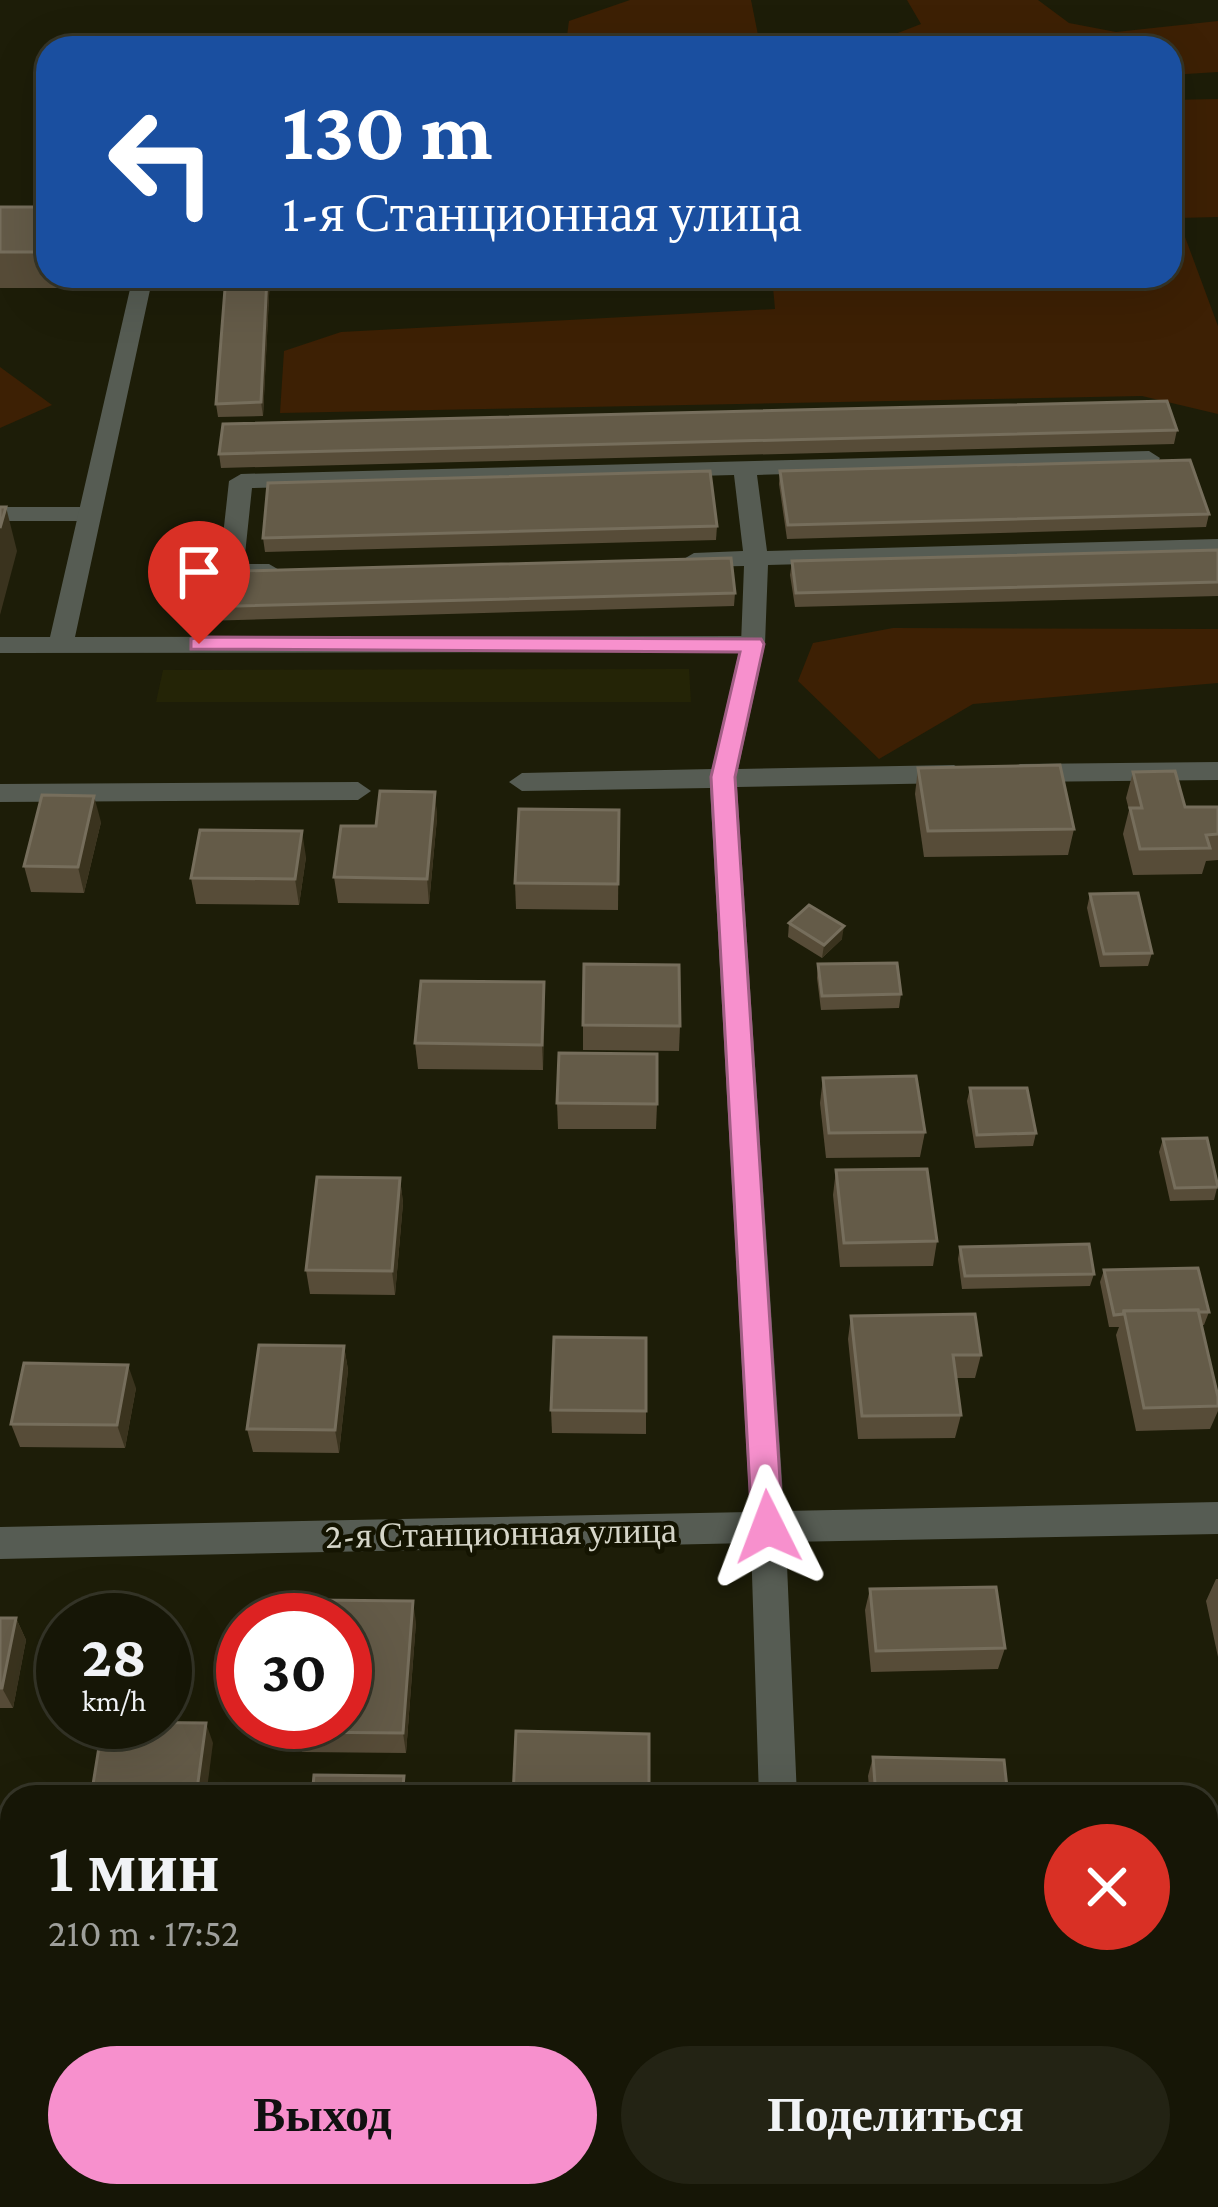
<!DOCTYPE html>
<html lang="ru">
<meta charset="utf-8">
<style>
:root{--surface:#161606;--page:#232314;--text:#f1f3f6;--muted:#9e9f9b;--line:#353528;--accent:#f790cd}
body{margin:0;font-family:"Crimson Pro",serif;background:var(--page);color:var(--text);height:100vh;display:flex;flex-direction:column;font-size:45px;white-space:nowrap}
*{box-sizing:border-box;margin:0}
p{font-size:39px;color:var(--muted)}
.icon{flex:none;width:66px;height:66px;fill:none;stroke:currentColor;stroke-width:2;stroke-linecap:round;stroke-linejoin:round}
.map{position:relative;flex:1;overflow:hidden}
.panel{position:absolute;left:0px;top:1785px;width:1218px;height:423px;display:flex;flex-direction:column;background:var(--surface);border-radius:36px 36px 0 0;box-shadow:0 12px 48px #0002,0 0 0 3px var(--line)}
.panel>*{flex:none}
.top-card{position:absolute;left:36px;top:36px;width:1146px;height:252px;border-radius:36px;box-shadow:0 12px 48px #0002,0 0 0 3px var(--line);background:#1a4fa0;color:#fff;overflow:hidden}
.speed{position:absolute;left:36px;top:1593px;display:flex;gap:24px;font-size:60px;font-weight:700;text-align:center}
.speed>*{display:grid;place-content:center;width:156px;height:156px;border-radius:50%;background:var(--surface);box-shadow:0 12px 48px #0002,0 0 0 3px var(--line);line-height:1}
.speed small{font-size:30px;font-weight:400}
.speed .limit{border:18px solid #d22;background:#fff;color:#111}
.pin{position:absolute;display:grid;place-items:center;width:102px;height:102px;color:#fff;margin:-123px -51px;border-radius:50% 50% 50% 0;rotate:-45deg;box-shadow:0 0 12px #0007}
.pin .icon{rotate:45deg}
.me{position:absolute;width:132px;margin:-66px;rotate:357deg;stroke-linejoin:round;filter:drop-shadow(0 0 9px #0008)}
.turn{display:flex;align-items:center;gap:42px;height:252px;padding:0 48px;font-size:54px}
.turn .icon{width:156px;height:156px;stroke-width:2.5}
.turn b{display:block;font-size:84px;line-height:102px}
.round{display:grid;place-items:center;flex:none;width:126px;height:126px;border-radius:63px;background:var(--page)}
.summary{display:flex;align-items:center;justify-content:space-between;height:204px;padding:0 48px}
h1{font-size:72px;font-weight:600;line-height:90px}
.cta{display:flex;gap:24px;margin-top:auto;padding:24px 48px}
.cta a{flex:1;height:138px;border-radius:72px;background:var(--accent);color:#111;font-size:48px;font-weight:600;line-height:138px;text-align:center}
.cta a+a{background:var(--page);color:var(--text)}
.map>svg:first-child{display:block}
</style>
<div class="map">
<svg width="1218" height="2207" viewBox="0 0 1218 2207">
<rect width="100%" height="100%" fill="#1d1d08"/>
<path fill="#242406" d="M 689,669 L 691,702 L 156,702 L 163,670 Z"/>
<g fill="#3d2004">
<path d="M 630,0 L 751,0 L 760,45 L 600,48 L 566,43 L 569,21 Z"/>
<path d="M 907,0 L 1038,0 L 1069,23 L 1116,32 L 1218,21 L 1218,72 L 1170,75 L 1170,48 L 859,48 L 921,24 Z"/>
<path d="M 1218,99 L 1218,217 L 1178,218 L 1218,326 L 1218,414 L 1142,396 L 280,413 L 284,351 L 341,332 L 775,309 L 772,276 L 1170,276 L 1170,100 Z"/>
<path d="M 0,367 L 52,405 L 0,428 Z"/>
<path d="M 893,628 L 1218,629 L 1218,683 L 973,704 L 879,759 L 798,681 L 813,643 Z"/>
</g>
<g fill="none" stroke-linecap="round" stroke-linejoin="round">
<g fill="#565c53" fill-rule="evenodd">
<path d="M 1149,451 L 1160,458 L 1157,463 L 757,475 L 767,551 L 1218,539 L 1218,553 L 768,565 L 765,644 L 753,652 L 741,644 L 744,566 L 694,567 L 682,560 L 694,553 L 743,551 L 734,475 L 252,488 L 244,564 L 269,564 L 281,571 C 268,583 232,584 219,572 L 229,481 L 241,474 Z"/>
<path d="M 0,507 L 87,507 L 99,514 L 87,521 L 0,521 Z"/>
</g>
<g fill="#565c53" fill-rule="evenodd">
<path d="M 133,276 L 153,276 L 75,637 L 753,636 L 765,644 L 738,769 L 954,765 L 967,774 L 954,783 L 737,787 L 784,1511 L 1218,1502 L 1218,1534 L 786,1542 L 797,1797 L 759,1797 L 751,1543 L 0,1559 L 0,1527 L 750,1512 L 710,788 L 522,791 L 509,782 L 522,773 L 712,769 L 739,652 L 0,653 L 0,637 L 50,637 Z"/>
<path d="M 1218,762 L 1218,780 L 1020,782 L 1007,773 L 1020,764 Z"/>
<path d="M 358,782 L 371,791 L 358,800 L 0,802 L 0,784 Z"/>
<rect x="772" y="2196" width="42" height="11"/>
</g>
</g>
<g fill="#574c38">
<path d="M 0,207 L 48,207 L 48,276 L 84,276 L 80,288 L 0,288 Z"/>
<path d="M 270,276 L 263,416 L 218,417 L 216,404 Z"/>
<path d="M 1177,430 L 1174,444 L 221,468 L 219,454 Z"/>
<path d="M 780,471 L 1209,514 L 1206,527 L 787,539 L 779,484 Z"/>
<path d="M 717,526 L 716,540 L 265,552 L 263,538 Z"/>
<path d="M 1218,550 L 1218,596 L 795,607 L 790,575 L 792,561 Z"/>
<path d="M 735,593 L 734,606 L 202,621 L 200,607 Z"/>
<path d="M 918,768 L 1074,829 L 1068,855 L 924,857 L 915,794 Z"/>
<path d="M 1133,772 L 1185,807 L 1218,807 L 1218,860 L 1206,861 L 1202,874 L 1133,875 L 1123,834 L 1129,810 L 1126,798 Z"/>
<path d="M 435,792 L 437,818 L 429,904 L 338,903 L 334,877 L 376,826 Z"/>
<path d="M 619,810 L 618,910 L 516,909 L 515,883 Z"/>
<path d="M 101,822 L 84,893 L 31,892 L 24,866 Z"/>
<path d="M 306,857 L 299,905 L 196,904 L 191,878 Z"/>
<path d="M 1090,894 L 1152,953 L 1148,966 L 1100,967 L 1087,908 Z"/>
<path d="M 789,923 L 842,939 L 822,958 L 788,937 Z"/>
<path d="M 818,964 L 901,994 L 899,1008 L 821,1010 L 817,978 Z"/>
<path d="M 544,982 L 543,1070 L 418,1069 L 415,1043 Z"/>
<path d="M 583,1025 L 680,1026 L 679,1051 L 583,1050 Z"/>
<path d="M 823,1078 L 925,1132 L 920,1157 L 826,1158 L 820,1103 Z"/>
<path d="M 970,1088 L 1036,1133 L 1033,1146 L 975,1148 L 967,1101 Z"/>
<path d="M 557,1103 L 657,1104 L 656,1129 L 558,1129 Z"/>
<path d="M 1163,1139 L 1218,1184 L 1214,1200 L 1170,1201 L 1159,1152 Z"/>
<path d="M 836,1170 L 937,1241 L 933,1266 L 840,1267 L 833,1195 Z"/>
<path d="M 400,1178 L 403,1203 L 395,1295 L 310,1294 L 306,1270 Z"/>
<path d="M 960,1247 L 1094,1274 L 1090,1286 L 962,1289 L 958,1259 Z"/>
<path d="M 1104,1270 L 1209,1312 L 1204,1325 L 1201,1325 L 1218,1397 L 1218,1411 L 1210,1429 L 1136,1431 L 1116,1335 L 1119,1327 L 1109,1327 L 1100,1282 Z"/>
<path d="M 851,1316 L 981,1355 L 975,1378 L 956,1378 L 961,1415 L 955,1438 L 858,1439 L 848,1339 Z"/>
<path d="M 646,1338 L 646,1434 L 552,1433 L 551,1410 Z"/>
<path d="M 344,1346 L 348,1370 L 339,1453 L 253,1452 L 247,1429 Z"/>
<path d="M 136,1388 L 125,1448 L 20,1447 L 11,1424 Z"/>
<path d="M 1216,1579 L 1218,1579 L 1218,1657 L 1206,1601 Z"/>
<path d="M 870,1589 L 1005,1648 L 998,1669 L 871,1672 L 865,1610 Z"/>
<path d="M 0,1618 L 16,1618 L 26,1640 L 13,1708 L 0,1708 Z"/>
<path d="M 416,1622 L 406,1753 L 302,1752 L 297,1732 Z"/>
<path d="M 873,1757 L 1008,1797 L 870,1797 L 868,1776 Z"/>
<rect x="1206" y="1919" width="12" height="61"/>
<rect x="1206" y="2126" width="12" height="67"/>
</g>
<g fill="#3a331e">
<path d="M 267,276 L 270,276 L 263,416 L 261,402 Z"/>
<path d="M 6,507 L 17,551 L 0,615 L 0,528 Z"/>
<path d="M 435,792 L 437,818 L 429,904 L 427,879 Z"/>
<path d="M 94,796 L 101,822 L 84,893 L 78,867 Z"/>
<path d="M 302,831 L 306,857 L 299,905 L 295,879 Z"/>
<path d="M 844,926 L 842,939 L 822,958 L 824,945 Z"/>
<path d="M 544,982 L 545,1008 L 543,1070 L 542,1045 Z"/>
<path d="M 400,1178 L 403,1203 L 395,1295 L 392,1271 Z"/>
<path d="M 344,1346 L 348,1370 L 339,1453 L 335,1430 Z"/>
<path d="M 128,1365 L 136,1388 L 125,1448 L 117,1425 Z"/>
<path d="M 413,1601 L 416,1622 L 406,1753 L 403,1733 Z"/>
<path d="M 16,1618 L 26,1640 L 13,1708 L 2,1688 Z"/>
<path d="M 206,1723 L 213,1743 L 206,1797 L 196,1797 Z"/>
</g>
<g fill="#645b48" stroke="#766e5c" stroke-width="3">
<rect x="0" y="207" width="48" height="45"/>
<path d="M 226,276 L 267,276 L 261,402 L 216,404 Z"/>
<path d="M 1167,401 L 1177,430 L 219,454 L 223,424 Z"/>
<path d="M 1190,460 L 1209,514 L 788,525 L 780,471 Z"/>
<path d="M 710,471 L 717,526 L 263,538 L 268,483 Z"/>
<path d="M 0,507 L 6,507 L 0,528 Z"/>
<path d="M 1218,550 L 1218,582 L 796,593 L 792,561 Z"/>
<path d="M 731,558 L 735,593 L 200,607 L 204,572 Z"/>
<path d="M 1060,765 L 1074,829 L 928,831 L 918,768 Z"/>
<path d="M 1175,771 L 1185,807 L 1218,807 L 1218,834 L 1206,835 L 1210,848 L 1140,849 L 1130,808 L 1142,808 L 1133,772 Z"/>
<path d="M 380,791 L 435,792 L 427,879 L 334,877 L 341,826 L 376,826 Z"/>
<path d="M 42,795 L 94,796 L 78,867 L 24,866 Z"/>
<path d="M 519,809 L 619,810 L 618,884 L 515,883 Z"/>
<path d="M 200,830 L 302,831 L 295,879 L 191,878 Z"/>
<path d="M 1138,893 L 1152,953 L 1104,954 L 1090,894 Z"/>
<path d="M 809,905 L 844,926 L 824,945 L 789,923 Z"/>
<path d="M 897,963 L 901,994 L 822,996 L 818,964 Z"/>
<path d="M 584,964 L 679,965 L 680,1026 L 583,1025 Z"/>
<path d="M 421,981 L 544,982 L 542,1045 L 415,1043 Z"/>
<path d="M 559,1053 L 657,1054 L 657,1104 L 557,1103 Z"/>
<path d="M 916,1076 L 925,1132 L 829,1133 L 823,1078 Z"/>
<path d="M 970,1088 L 1027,1088 L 1036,1133 L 977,1135 Z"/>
<path d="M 1207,1138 L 1218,1187 L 1175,1188 L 1163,1139 Z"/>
<path d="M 927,1169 L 937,1241 L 844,1243 L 836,1170 Z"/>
<path d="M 317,1177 L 400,1178 L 392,1271 L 306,1270 Z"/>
<path d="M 1089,1244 L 1094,1274 L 965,1276 L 960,1247 Z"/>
<path d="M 1198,1268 L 1209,1312 L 1198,1312 L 1198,1310 L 1124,1311 L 1123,1314 L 1114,1315 L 1104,1270 Z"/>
<path d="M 1198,1310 L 1218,1397 L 1218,1406 L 1144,1408 L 1124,1311 Z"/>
<path d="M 975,1314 L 981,1355 L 953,1355 L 961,1415 L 862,1416 L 851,1316 Z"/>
<path d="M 554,1337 L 646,1338 L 646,1411 L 551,1410 Z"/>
<path d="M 259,1345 L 344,1346 L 335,1430 L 247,1429 Z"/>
<path d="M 24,1363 L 128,1365 L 117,1425 L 11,1424 Z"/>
<path d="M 996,1587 L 1005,1648 L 876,1651 L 870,1589 Z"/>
<path d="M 311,1600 L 413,1601 L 403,1733 L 297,1732 L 298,1722 L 345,1722 L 345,1620 L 309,1620 Z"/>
<path d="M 0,1618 L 16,1618 L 2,1688 L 0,1688 Z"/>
<path d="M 103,1722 L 206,1723 L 196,1797 L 91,1797 Z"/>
<path d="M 516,1731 L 649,1734 L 649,1797 L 513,1797 Z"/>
<path d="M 873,1757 L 1004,1760 L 1008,1797 L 876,1797 Z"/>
<path d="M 314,1775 L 404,1776 L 402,1797 L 312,1797 Z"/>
<rect x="1206" y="1919" width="12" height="44"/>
<rect x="1206" y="2126" width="12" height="60"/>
<path d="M 489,2196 L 646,2196 L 646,2207 L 488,2207 Z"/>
</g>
<path fill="#f790cd" stroke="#a15e85" stroke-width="3" d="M 199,637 L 761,639 L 764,644 L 735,777 L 783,1527 L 779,1537 L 768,1541 L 757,1537 L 752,1527 L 711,777 L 740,652 L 191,649 L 191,639 Z"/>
<g text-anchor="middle" stroke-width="9" stroke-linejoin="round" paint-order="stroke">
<g font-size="36" fill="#d6d6c9" stroke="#141401">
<text transform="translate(501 1532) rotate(-1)" y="13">2-я Станционная улица</text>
</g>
</g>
</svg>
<div class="speed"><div>28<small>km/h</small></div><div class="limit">30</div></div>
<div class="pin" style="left:199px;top:644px;background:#d93025"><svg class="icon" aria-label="arrive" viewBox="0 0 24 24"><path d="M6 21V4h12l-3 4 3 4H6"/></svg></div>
<svg class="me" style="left:768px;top:1527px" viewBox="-20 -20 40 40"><path d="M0-17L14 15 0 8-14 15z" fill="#f790cd" stroke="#fff" stroke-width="4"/></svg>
<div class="top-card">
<div class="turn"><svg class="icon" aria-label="left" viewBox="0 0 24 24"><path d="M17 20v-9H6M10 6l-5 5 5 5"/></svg><div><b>130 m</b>1-я Станционная улица</div></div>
</div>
<section class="panel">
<div class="summary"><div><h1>1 мин</h1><p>210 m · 17:52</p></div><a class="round" style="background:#d93025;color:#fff"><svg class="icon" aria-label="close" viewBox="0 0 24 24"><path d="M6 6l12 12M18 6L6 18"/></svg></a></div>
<div class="cta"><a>Выход</a><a>Поделиться</a></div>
</section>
</div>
